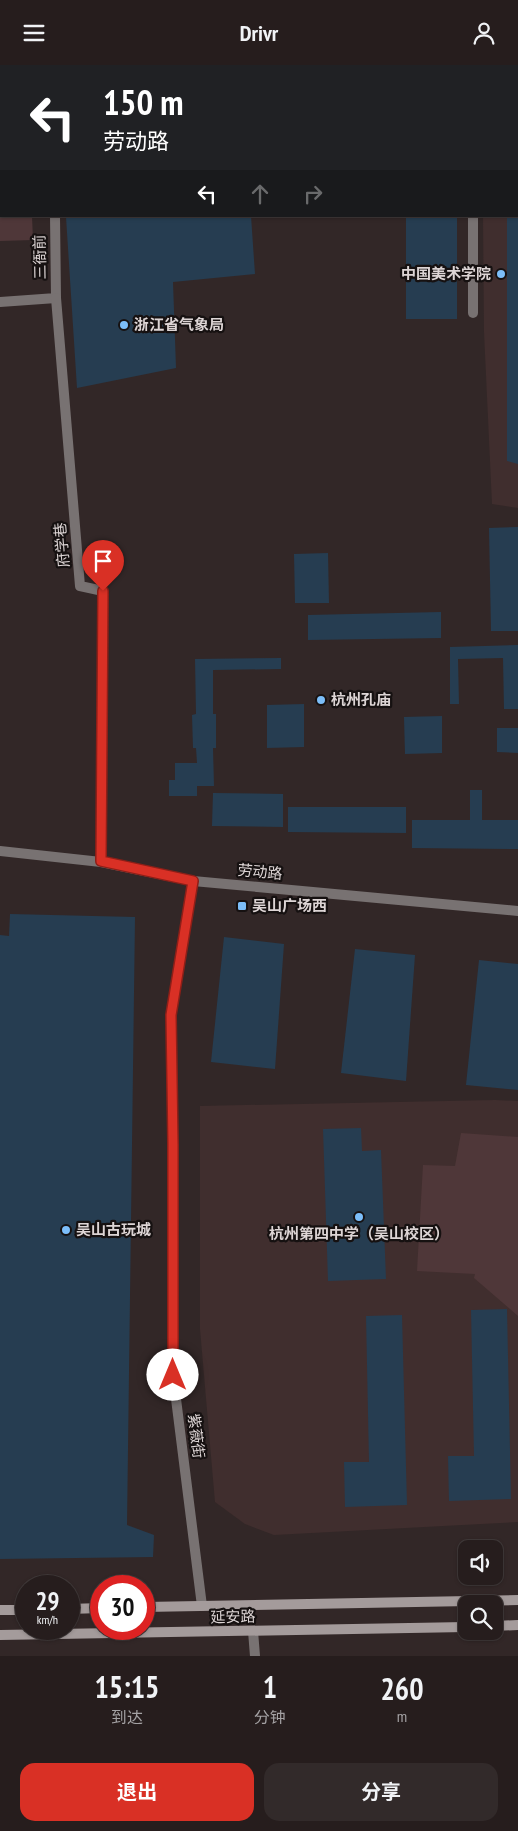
<!DOCTYPE html>
<html lang="zh">
<meta charset="utf-8">
<style>
:root{--surface:#261d1d;--page:#322a2a;--text:#f1f3f6;--muted:#a4a2a4;--line:#423b3b;--accent:#d93025}
body{margin:0;font-family:"PT Sans Narrow","Noto Sans SC",sans-serif;background:var(--page);color:var(--text);height:100vh;display:flex;flex-direction:column;font-size:19px;white-space:nowrap}
*{box-sizing:border-box;margin:0}
p{font-size:16px;color:var(--muted)}
.icon{flex:none;width:28px;height:28px;fill:none;stroke:currentColor;stroke-width:2;stroke-linecap:round;stroke-linejoin:round}
.map{position:relative;height:1591px;overflow:hidden}
.sheet{display:flex;flex-direction:column;background:var(--surface);flex:1}
.sheet>*{flex:none}
.guide{position:absolute;left:0px;top:0px;width:519px;height:152px;box-shadow:0 1px 4px #0004,0 0 0 1px var(--line);background:#202124;color:#fff;overflow:hidden}
.tools{position:absolute;left:458px;top:1475px;display:grid;gap:10px}
.tools a{display:grid;place-items:center;width:45px;height:45px;border-radius:10px;background:var(--surface);box-shadow:0 1px 4px #0004,0 0 0 1px var(--line);font-size:25px}
.speed{position:absolute;left:15px;top:1510px;display:flex;gap:10px;font-size:25px;font-weight:700;text-align:center}
.speed>*{display:grid;place-content:center;width:65px;height:65px;border-radius:50%;background:var(--surface);box-shadow:0 1px 4px #0004,0 0 0 1px var(--line);line-height:1}
.speed small{font-size:12px;font-weight:400}
.speed .limit{border:8px solid #d22;background:#fff;color:#111}
.pin{position:absolute;display:grid;place-items:center;width:42px;height:42px;color:#fff;margin:-51px -21px;border-radius:50% 50% 50% 0;rotate:-45deg;box-shadow:0 0 5px #0007}
.pin .icon{rotate:45deg}
.me{position:absolute;width:55px;margin:-28px;rotate:0deg;stroke-linejoin:round;filter:drop-shadow(0 0 4px #0008)}
.turn{display:flex;align-items:center;gap:18px;height:105px;padding:0 20px;font-size:22px}
.turn .icon{width:65px;height:65px;stroke-width:2.5}
.turn b{display:block;font-size:35px;line-height:42px}
.lanes{display:flex;align-items:center;height:48px;padding:0 20px;background:#0003;justify-content:center;gap:25px;direction:ltr}
.lanes .off{opacity:.35}
.eta{display:flex;justify-content:space-evenly;align-items:center;height:85px;text-align:center}
.eta b{font-size:30px;font-weight:700;line-height:35px}
.cta{display:flex;gap:10px;margin-top:auto;padding:10px 20px}
.cta a{flex:1;height:58px;border-radius:15px;background:var(--accent);color:#fff;font-size:20px;font-weight:700;line-height:58px;text-align:center}
.cta a+a{background:var(--page);color:var(--text)}
header{display:flex;justify-content:space-between;align-items:center;height:65px;padding:0 20px;background:var(--surface);font-size:22px;font-weight:700}
.map>svg:first-child{display:block}
</style>
<header><svg class="icon" aria-label="menu" viewBox="0 0 24 24"><path d="M4 6h16M4 12h16M4 18h16"/></svg>Drivr<svg class="icon" aria-label="person" viewBox="0 0 24 24"><circle cx="12" cy="8" r="4"/><path d="M4 21q1-7 8-7t8 7"/></svg></header>
<div class="map">
<svg width="518" height="1591" viewBox="0 0 518 1591">
<rect width="100%" height="100%" fill="#322727"/>
<g fill="#402e2e">
<path d="M 481,0 L 518,0 L 518,443 L 492,439 L 484,267 L 483,151 L 518,151 L 518,1 Z"/>
<path d="M 495,1035 L 518,1036 L 518,1457 L 274,1470 L 245,1459 L 215,1437 L 200,1264 L 200,1041 Z"/>
</g>
<g fill="#4f3739">
<path d="M 0,55 L 1,151 L 32,151 L 33,175 L 0,176 Z"/>
<path d="M 461,1068 L 518,1072 L 518,1251 L 474,1213 L 475,1209 L 417,1206 L 423,1100 L 455,1101 Z"/>
</g>
<g fill="#263d51">
<path d="M 79,151 L 251,151 L 255,209 L 173,217 L 176,303 L 77,323 L 66,152 Z"/>
<rect x="406" y="151" width="51" height="103"/>
<path d="M 507,151 L 518,151 L 518,399 L 507,396 Z"/>
<path d="M 518,462 L 518,566 L 491,566 L 489,463 Z"/>
<path d="M 328,488 L 329,538 L 295,538 L 294,489 Z"/>
<path d="M 441,547 L 441,573 L 308,575 L 308,550 Z"/>
<path d="M 518,580 L 518,644 L 504,644 L 503,593 L 458,594 L 459,639 L 450,639 L 450,582 Z"/>
<path d="M 281,593 L 281,604 L 213,605 L 213,649 L 216,649 L 216,683 L 213,683 L 214,721 L 197,721 L 197,731 L 169,731 L 169,715 L 175,715 L 175,698 L 197,698 L 196,683 L 193,683 L 192,650 L 196,649 L 195,594 Z"/>
<path d="M 304,639 L 304,682 L 267,683 L 267,640 Z"/>
<path d="M 442,651 L 442,688 L 405,689 L 404,652 Z"/>
<path d="M 497,663 L 518,663 L 518,688 L 497,687 Z"/>
<path d="M 470,725 L 482,725 L 482,755 L 518,755 L 518,784 L 412,783 L 412,755 L 470,755 Z"/>
<path d="M 213,728 L 283,729 L 283,762 L 212,761 Z"/>
<path d="M 288,742 L 406,742 L 406,768 L 288,767 Z"/>
<path d="M 10,849 L 135,852 L 127,1460 L 154,1470 L 153,1492 L 0,1494 L 0,870 L 9,871 Z"/>
<path d="M 224,872 L 284,879 L 275,1004 L 211,997 Z"/>
<path d="M 355,884 L 415,890 L 406,1016 L 341,1008 Z"/>
<path d="M 479,895 L 518,899 L 518,1025 L 466,1020 Z"/>
<path d="M 361,1063 L 362,1086 L 381,1085 L 386,1214 L 328,1216 L 323,1064 Z"/>
<path d="M 507,1244 L 511,1434 L 449,1436 L 448,1391 L 474,1391 L 471,1245 Z"/>
<path d="M 402,1250 L 407,1440 L 345,1442 L 344,1397 L 369,1397 L 366,1251 Z"/>
</g>
<g fill="none" stroke-linecap="round" stroke-linejoin="round">
<g stroke="#787272" stroke-width="10">
<path d="M 53,0 L 53,1"/>
<path d="M 473,1 L 473,0"/>
<path d="M 0,237 L 56,233 L 55,151"/>
<path d="M 473,248 L 473,151"/>
</g>
<g stroke="#787272" stroke-width="10">
<path d="M 56,233 L 80,521 L 103,526 L 101,797"/>
<path d="M 193,816 L 171,950 L 173,1079 L 173,1310 L 202,1541"/>
<path d="M 253,1566 L 255,1591"/>
</g>
<path stroke="#787272" stroke-width="10" d="M 0,786 L 101,797 L 193,816 L 518,846"/>
<g stroke="#a49b9b" stroke-width="10">
<path d="M 144,1542 L 518,1535"/>
<path d="M 69,1544 L 101,1543"/>
<path d="M 0,1545 L 26,1545"/>
<path d="M 494,1561 L 518,1560"/>
<path d="M 0,1570 L 466,1562"/>
</g>
</g>
<g fill="none" stroke-linecap="round" stroke-linejoin="round">
<g stroke="#8d1f18" stroke-width="12">
<path id="route" d="M 103,526 L 101,796 L 193,816 L 171,950 L 173,1079 L 173,1310"/>
</g>
<use href="#route" stroke="#d93025" stroke-width="9"/>
</g>
<g fill="#7cbef9" stroke="#161111" stroke-width="2">
<circle cx="501" cy="209" r="5"/>
<circle cx="124" cy="260" r="5"/>
<circle cx="321" cy="635" r="5"/>
<rect x="237" y="836" width="10" height="10" rx="2.5"/>
<circle cx="359" cy="1152" r="5"/>
<circle cx="66" cy="1165" r="5"/>
</g>
<g text-anchor="middle" stroke-width="4.5" stroke-linejoin="round" paint-order="stroke">
<g font-size="15" fill="#ddd5d5" stroke="#161111">
<text transform="translate(40 192) rotate(-91)" y="5">三衙前</text>
<text transform="translate(62 480) rotate(-95)" y="5">府学巷</text>
<text transform="translate(260 807) rotate(5)" y="5">劳动路</text>
<text transform="translate(196 1371) rotate(83)" y="5">紫薇街</text>
<text transform="translate(233 1552) rotate(-1)" y="5">延安路</text>
</g>
<g font-size="15" font-weight="bold" fill="#ddd5d5" stroke="#161111" text-anchor="start">
<text x="491" y="214" text-anchor="end">中国美术学院</text>
<text x="134" y="265">浙江省气象局</text>
<text x="331" y="640">杭州孔庙</text>
<text x="252" y="846">吴山广场西</text>
<text x="76" y="1170">吴山古玩城</text>
<text x="359" y="1174" text-anchor="middle">杭州第四中学（吴山校区）</text>
</g>
</g>
</svg>
<div class="tools">
<a><svg class="icon" aria-label="sound" viewBox="0 0 24 24"><path d="M4 9h4l5-4v14l-5-4H4zM17 9q2 3 0 6"/></svg></a>
<a><svg class="icon" aria-label="search" viewBox="0 0 24 24"><circle cx="10" cy="10" r="6"/><path d="M15 15l6 6"/></svg></a>
</div>
<div class="speed"><div>29<small>km/h</small></div><div class="limit">30</div></div>
<div class="pin" style="left:103px;top:526px;background:#d93025"><svg class="icon" aria-label="arrive" viewBox="0 0 24 24"><path d="M6 21V4h12l-3 4 3 4H6"/></svg></div>
<svg class="me" style="left:173px;top:1310px" viewBox="-20 -20 40 40"><circle r="19" fill="#fff"/><path d="M0-13L10 11 0 6-10 11z" fill="#d93025"/></svg>
<div class="guide">
<div class="turn"><svg class="icon" aria-label="left" viewBox="0 0 24 24"><path d="M17 20v-9H6M10 6l-5 5 5 5"/></svg><div><b>150 m</b>劳动路</div></div>
<div class="lanes"><svg class="icon" aria-label="left" viewBox="0 0 24 24"><path d="M17 20v-9H6M10 6l-5 5 5 5"/></svg><svg class="icon off" aria-label="ahead" viewBox="0 0 24 24"><path d="M12 20V5M6 11l6-6 6 6"/></svg><svg class="icon off" aria-label="right" viewBox="0 0 24 24"><path d="M7 20v-9h11M14 6l5 5-5 5"/></svg></div>
</div>
</div>
<section class="sheet">
<div class="eta">
<div><b>15:15</b><p>到达</p></div>
<div><b>1</b><p>分钟</p></div>
<div><b>260</b><p>m</p></div>
</div>
<div class="cta"><a>退出</a><a>分享</a></div>
</section>
